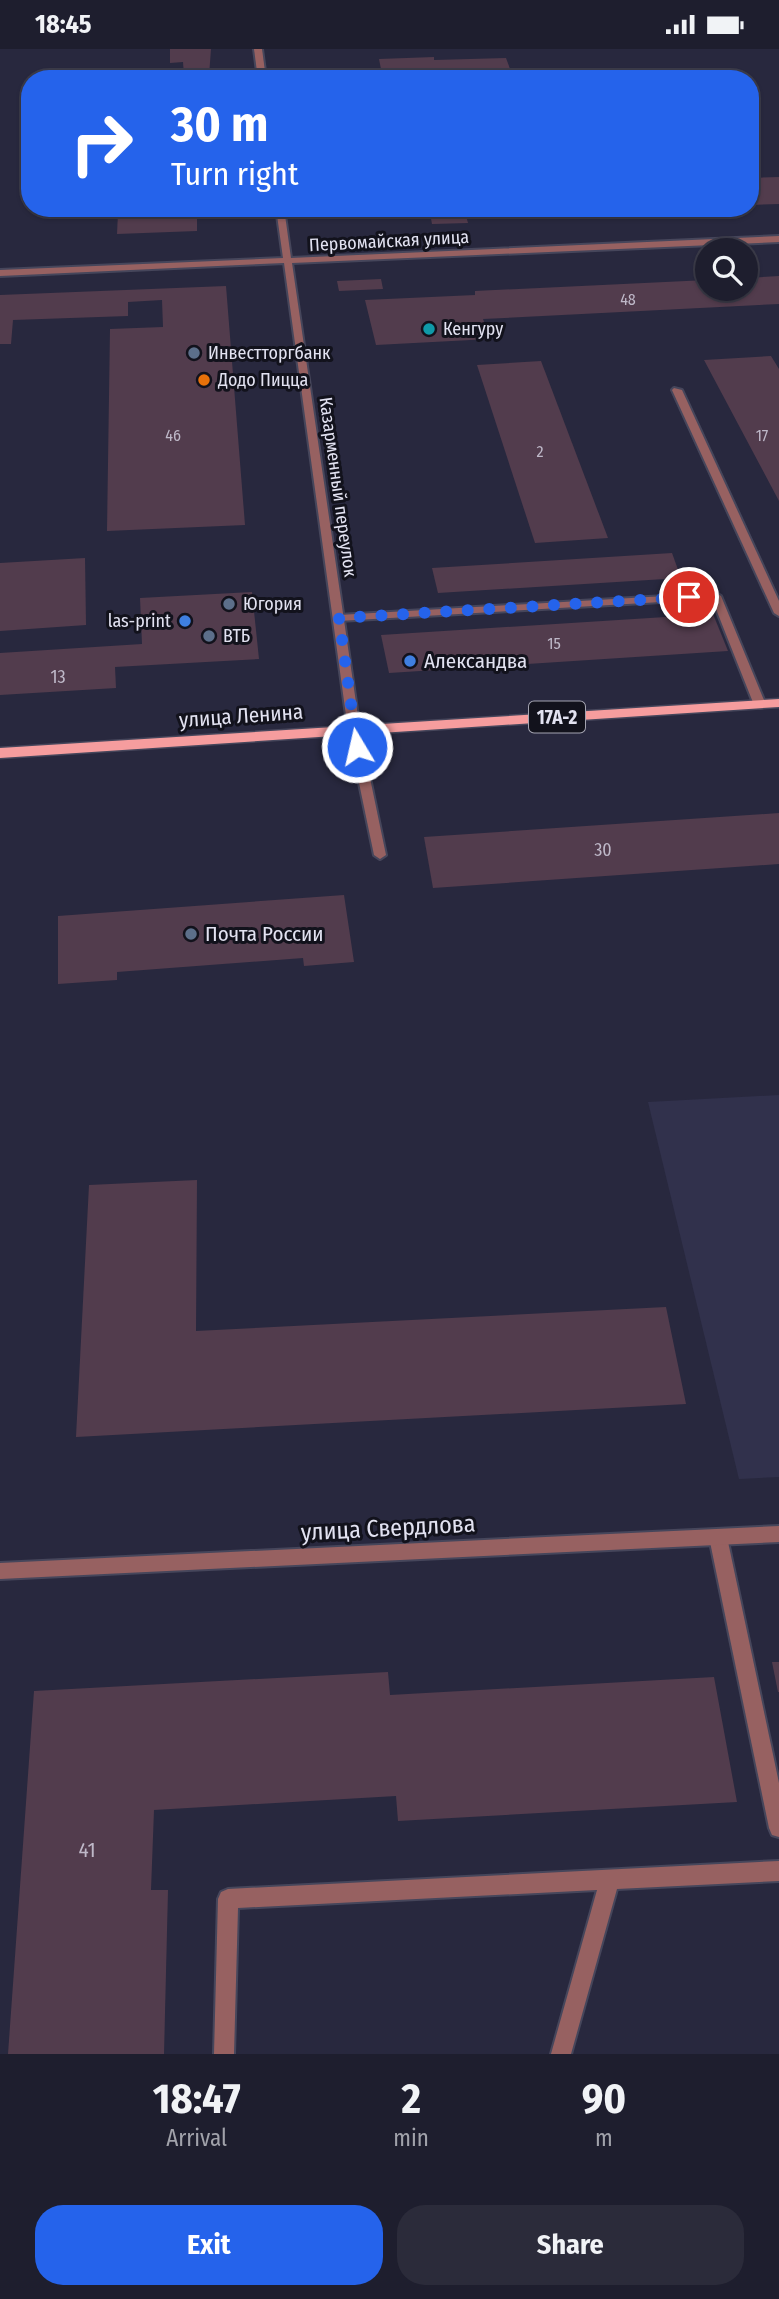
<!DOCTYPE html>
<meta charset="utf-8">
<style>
:root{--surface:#1e1e2e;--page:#2b2b3a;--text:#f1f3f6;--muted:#a1a2aa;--line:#3c3c4a;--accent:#2563eb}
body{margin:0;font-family:"Fira Sans Condensed",sans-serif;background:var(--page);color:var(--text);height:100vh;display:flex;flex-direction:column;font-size:26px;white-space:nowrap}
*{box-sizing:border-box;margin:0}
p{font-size:23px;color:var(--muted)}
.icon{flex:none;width:38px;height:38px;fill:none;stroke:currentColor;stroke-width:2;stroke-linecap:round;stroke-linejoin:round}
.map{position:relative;height:2005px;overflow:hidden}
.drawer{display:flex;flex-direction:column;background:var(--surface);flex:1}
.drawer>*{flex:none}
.top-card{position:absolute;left:21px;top:21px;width:738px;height:147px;border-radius:28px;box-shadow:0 2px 5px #0004,0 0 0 2px var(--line);background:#2563eb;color:#fff;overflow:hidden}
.controls{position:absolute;left:695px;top:189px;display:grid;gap:14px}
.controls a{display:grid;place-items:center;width:63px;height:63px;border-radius:50%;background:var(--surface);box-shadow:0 2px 5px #0004,0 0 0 2px var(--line);font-size:35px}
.pin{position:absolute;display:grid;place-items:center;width:60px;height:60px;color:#fff;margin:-30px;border:4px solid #fff;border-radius:50%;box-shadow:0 2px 7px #0007}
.me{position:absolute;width:77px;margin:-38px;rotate:351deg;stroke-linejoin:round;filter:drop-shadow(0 0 5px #0008)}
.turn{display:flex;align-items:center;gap:24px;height:147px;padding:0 35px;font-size:32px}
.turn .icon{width:91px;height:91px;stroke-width:2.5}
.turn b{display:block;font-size:49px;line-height:60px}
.eta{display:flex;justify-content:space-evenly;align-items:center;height:119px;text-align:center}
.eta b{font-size:42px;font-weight:700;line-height:49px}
.action{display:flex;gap:14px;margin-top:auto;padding:14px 35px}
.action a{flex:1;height:80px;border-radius:28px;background:var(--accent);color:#fff;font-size:28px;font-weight:700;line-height:80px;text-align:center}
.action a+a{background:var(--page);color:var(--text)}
.status{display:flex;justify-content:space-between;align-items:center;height:49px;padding:0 35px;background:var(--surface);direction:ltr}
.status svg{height:19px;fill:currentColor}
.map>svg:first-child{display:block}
</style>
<div class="status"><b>18:45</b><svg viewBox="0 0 49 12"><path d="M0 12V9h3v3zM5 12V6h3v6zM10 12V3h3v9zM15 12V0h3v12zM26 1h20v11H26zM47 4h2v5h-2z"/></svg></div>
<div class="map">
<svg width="779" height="2005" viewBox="0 0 779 2005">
<rect width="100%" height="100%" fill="#28283e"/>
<path fill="#31314c" d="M 779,1046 L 779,1428 L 739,1430 L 648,1053 Z"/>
<g fill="#523c4d">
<path d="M 170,0 L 211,0 L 209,27 L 184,27 L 183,13 L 170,14 Z"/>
<path d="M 434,8 L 434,11 L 506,9 L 513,28 L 383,30 L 379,10 Z"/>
<path d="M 779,128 L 779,155 L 751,156 L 751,129 Z"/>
<path d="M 152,159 L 197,159 L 197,182 L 117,185 L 118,164 L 152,163 Z"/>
<path d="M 315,159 L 389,159 L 390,164 L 317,167 Z"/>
<path d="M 429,159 L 464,159 L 468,174 L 432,175 Z"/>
<path d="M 779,227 L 779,255 L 483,270 L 490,290 L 376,296 L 365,251 L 475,246 L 475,242 L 707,231 L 707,240 L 746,240 L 746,229 Z"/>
<path d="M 381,230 L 383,240 L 339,242 L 337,232 Z"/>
<path d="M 226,237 L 245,476 L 107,482 L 110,280 L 163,278 L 162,251 L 128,253 L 128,267 L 13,271 L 11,295 L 0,295 L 0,246 Z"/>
<path d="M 771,307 L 779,320 L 779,452 L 704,311 Z"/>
<path d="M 541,312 L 608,489 L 535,494 L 477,316 Z"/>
<path d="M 672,504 L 681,529 L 438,544 L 432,519 Z"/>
<path d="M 85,509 L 86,576 L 0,582 L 0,514 Z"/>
<path d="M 252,543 L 259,610 L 115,618 L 116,639 L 0,646 L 0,604 L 142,595 L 140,549 Z"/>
<path d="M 713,565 L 728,602 L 389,624 L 381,586 Z"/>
<path d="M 779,764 L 779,815 L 433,839 L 424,788 Z"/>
<path d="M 344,846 L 354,913 L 304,917 L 303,909 L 117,923 L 117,931 L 58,935 L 58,867 Z"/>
<path d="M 197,1131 L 196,1282 L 666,1258 L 686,1355 L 76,1388 L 89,1136 Z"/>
<path d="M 772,1613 L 779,1613 L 779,1643 L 778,1643 Z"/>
<path d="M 388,1623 L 390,1646 L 714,1628 L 737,1753 L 398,1772 L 396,1747 L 154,1761 L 151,1841 L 168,1841 L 164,2005 L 8,2005 L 34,1642 Z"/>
</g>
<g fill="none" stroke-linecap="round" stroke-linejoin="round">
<g stroke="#46465b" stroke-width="4">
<g id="lane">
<path d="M 674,339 L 682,341 L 779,552 L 779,567 L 774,564 L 672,341 Z"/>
<path d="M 716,544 L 721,547 L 766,656 L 764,658 L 760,659 L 754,656 L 712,550 L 339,572 L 333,569 L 339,566 Z"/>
<path d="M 354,677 L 360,681 L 386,806 L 380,810 L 374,806 L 348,681 Z"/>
<path d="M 718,1480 L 724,1483 L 727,1488 L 779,1734 L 779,1788 L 772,1786 L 769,1779 L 709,1488 L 712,1483 Z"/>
<path d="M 779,1812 L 779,1832 L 617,1840 L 571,2005 L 551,2005 L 597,1841 L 238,1859 L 234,2005 L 214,2005 L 218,1850 L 221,1843 L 228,1840 Z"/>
</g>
</g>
<g stroke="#46465b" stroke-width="4">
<g id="street">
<path d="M 254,0 L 262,0 L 266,30 L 258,30 Z"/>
<path d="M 276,159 L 284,159 L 291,209 L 779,187 L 779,193 L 292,214 L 360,681 L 354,685 L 348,681 L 284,214 L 0,227 L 0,221 L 283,209 Z"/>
<path d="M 779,1477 L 779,1493 L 0,1530 L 0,1514 Z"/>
</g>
</g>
<g stroke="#46465b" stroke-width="3">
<path id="primary" d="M 779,650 L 779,658 L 0,709 L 0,699 Z"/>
</g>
<use href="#lane" fill="#976161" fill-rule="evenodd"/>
<use href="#street" fill="#976161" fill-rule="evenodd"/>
<use href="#primary" fill="#f69d9e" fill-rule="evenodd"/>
</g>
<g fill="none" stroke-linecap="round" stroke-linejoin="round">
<path stroke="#2563eb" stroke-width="12" stroke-dasharray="0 21.6" d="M 357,698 L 339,569 L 689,548"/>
</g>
<circle fill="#0f9aa8" stroke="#12121c" stroke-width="2.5" cx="429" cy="280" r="7"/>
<g fill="#5c6f8a" stroke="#12121c" stroke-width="2.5">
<circle cx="194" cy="304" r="7"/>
<circle cx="229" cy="555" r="7"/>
<circle cx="209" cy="587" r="7"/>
<circle cx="191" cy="885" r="7"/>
</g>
<circle fill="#e8710a" stroke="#12121c" stroke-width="2.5" cx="204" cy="331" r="7"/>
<g fill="#3f7fe0" stroke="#12121c" stroke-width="2.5">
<circle cx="185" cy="572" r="7"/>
<circle cx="410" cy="612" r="7"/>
</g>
<g text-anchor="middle" stroke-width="6" stroke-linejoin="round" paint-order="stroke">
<g font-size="16" fill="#beb8c8">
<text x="628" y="256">48</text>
<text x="173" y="392">46</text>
<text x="762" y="392">17</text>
<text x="540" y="408">2</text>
<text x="554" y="600">15</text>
</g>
<g font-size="18" fill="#e2e2f1" stroke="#12121c">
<text transform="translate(389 192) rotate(-3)" y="6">Первомайская улица</text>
<text transform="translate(338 438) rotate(82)" y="6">Казарменный переулок</text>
</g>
<g font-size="18" fill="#e2e2f1" stroke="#12121c" text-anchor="start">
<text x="443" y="286">Кенгуру</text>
<text x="208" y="310">Инвестторгбанк</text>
<text x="218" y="337">Додо Пицца</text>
<text x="243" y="561">Югория</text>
<text x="171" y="578" text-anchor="end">las-print</text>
<text x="223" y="593">ВТБ</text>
</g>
<g font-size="18" fill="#beb8c8">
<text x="58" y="634">13</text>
<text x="603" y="807">30</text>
</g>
<rect fill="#12121c" stroke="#a4a4b1" stroke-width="2" x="529" y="652.5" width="56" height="31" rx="5"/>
<g font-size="19" font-weight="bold" fill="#e2e2f1">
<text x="557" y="675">17А-2</text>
</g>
<g font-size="21" fill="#e2e2f1" stroke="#12121c" text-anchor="start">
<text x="424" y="619">Александва</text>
<text x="205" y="892">Почта России</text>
</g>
<g font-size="21" fill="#e2e2f1" stroke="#12121c">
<text transform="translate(241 667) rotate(-4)" y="7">улица Ленина</text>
</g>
<g font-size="21" fill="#beb8c8">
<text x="87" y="1808">41</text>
</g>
<g font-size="24" fill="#e2e2f1" stroke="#12121c">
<text transform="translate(388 1479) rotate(-3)" y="8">улица Свердлова</text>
</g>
</g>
</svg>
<div class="controls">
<a><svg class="icon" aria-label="search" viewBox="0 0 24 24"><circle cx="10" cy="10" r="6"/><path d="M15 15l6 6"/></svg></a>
</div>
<div class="pin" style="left:689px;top:548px;background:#d93025"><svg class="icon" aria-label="arrive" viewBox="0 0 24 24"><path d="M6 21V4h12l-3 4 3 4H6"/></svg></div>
<svg class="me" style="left:357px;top:698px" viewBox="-20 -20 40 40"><circle r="17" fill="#2563eb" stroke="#fff" stroke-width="3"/><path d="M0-11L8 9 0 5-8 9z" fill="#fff"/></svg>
<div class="top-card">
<div class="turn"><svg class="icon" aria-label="right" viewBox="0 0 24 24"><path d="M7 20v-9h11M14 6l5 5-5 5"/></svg><div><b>30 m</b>Turn right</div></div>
</div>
</div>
<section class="drawer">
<div class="eta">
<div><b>18:47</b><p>Arrival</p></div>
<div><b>2</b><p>min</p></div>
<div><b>90</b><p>m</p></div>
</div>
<div class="action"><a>Exit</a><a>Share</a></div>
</section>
